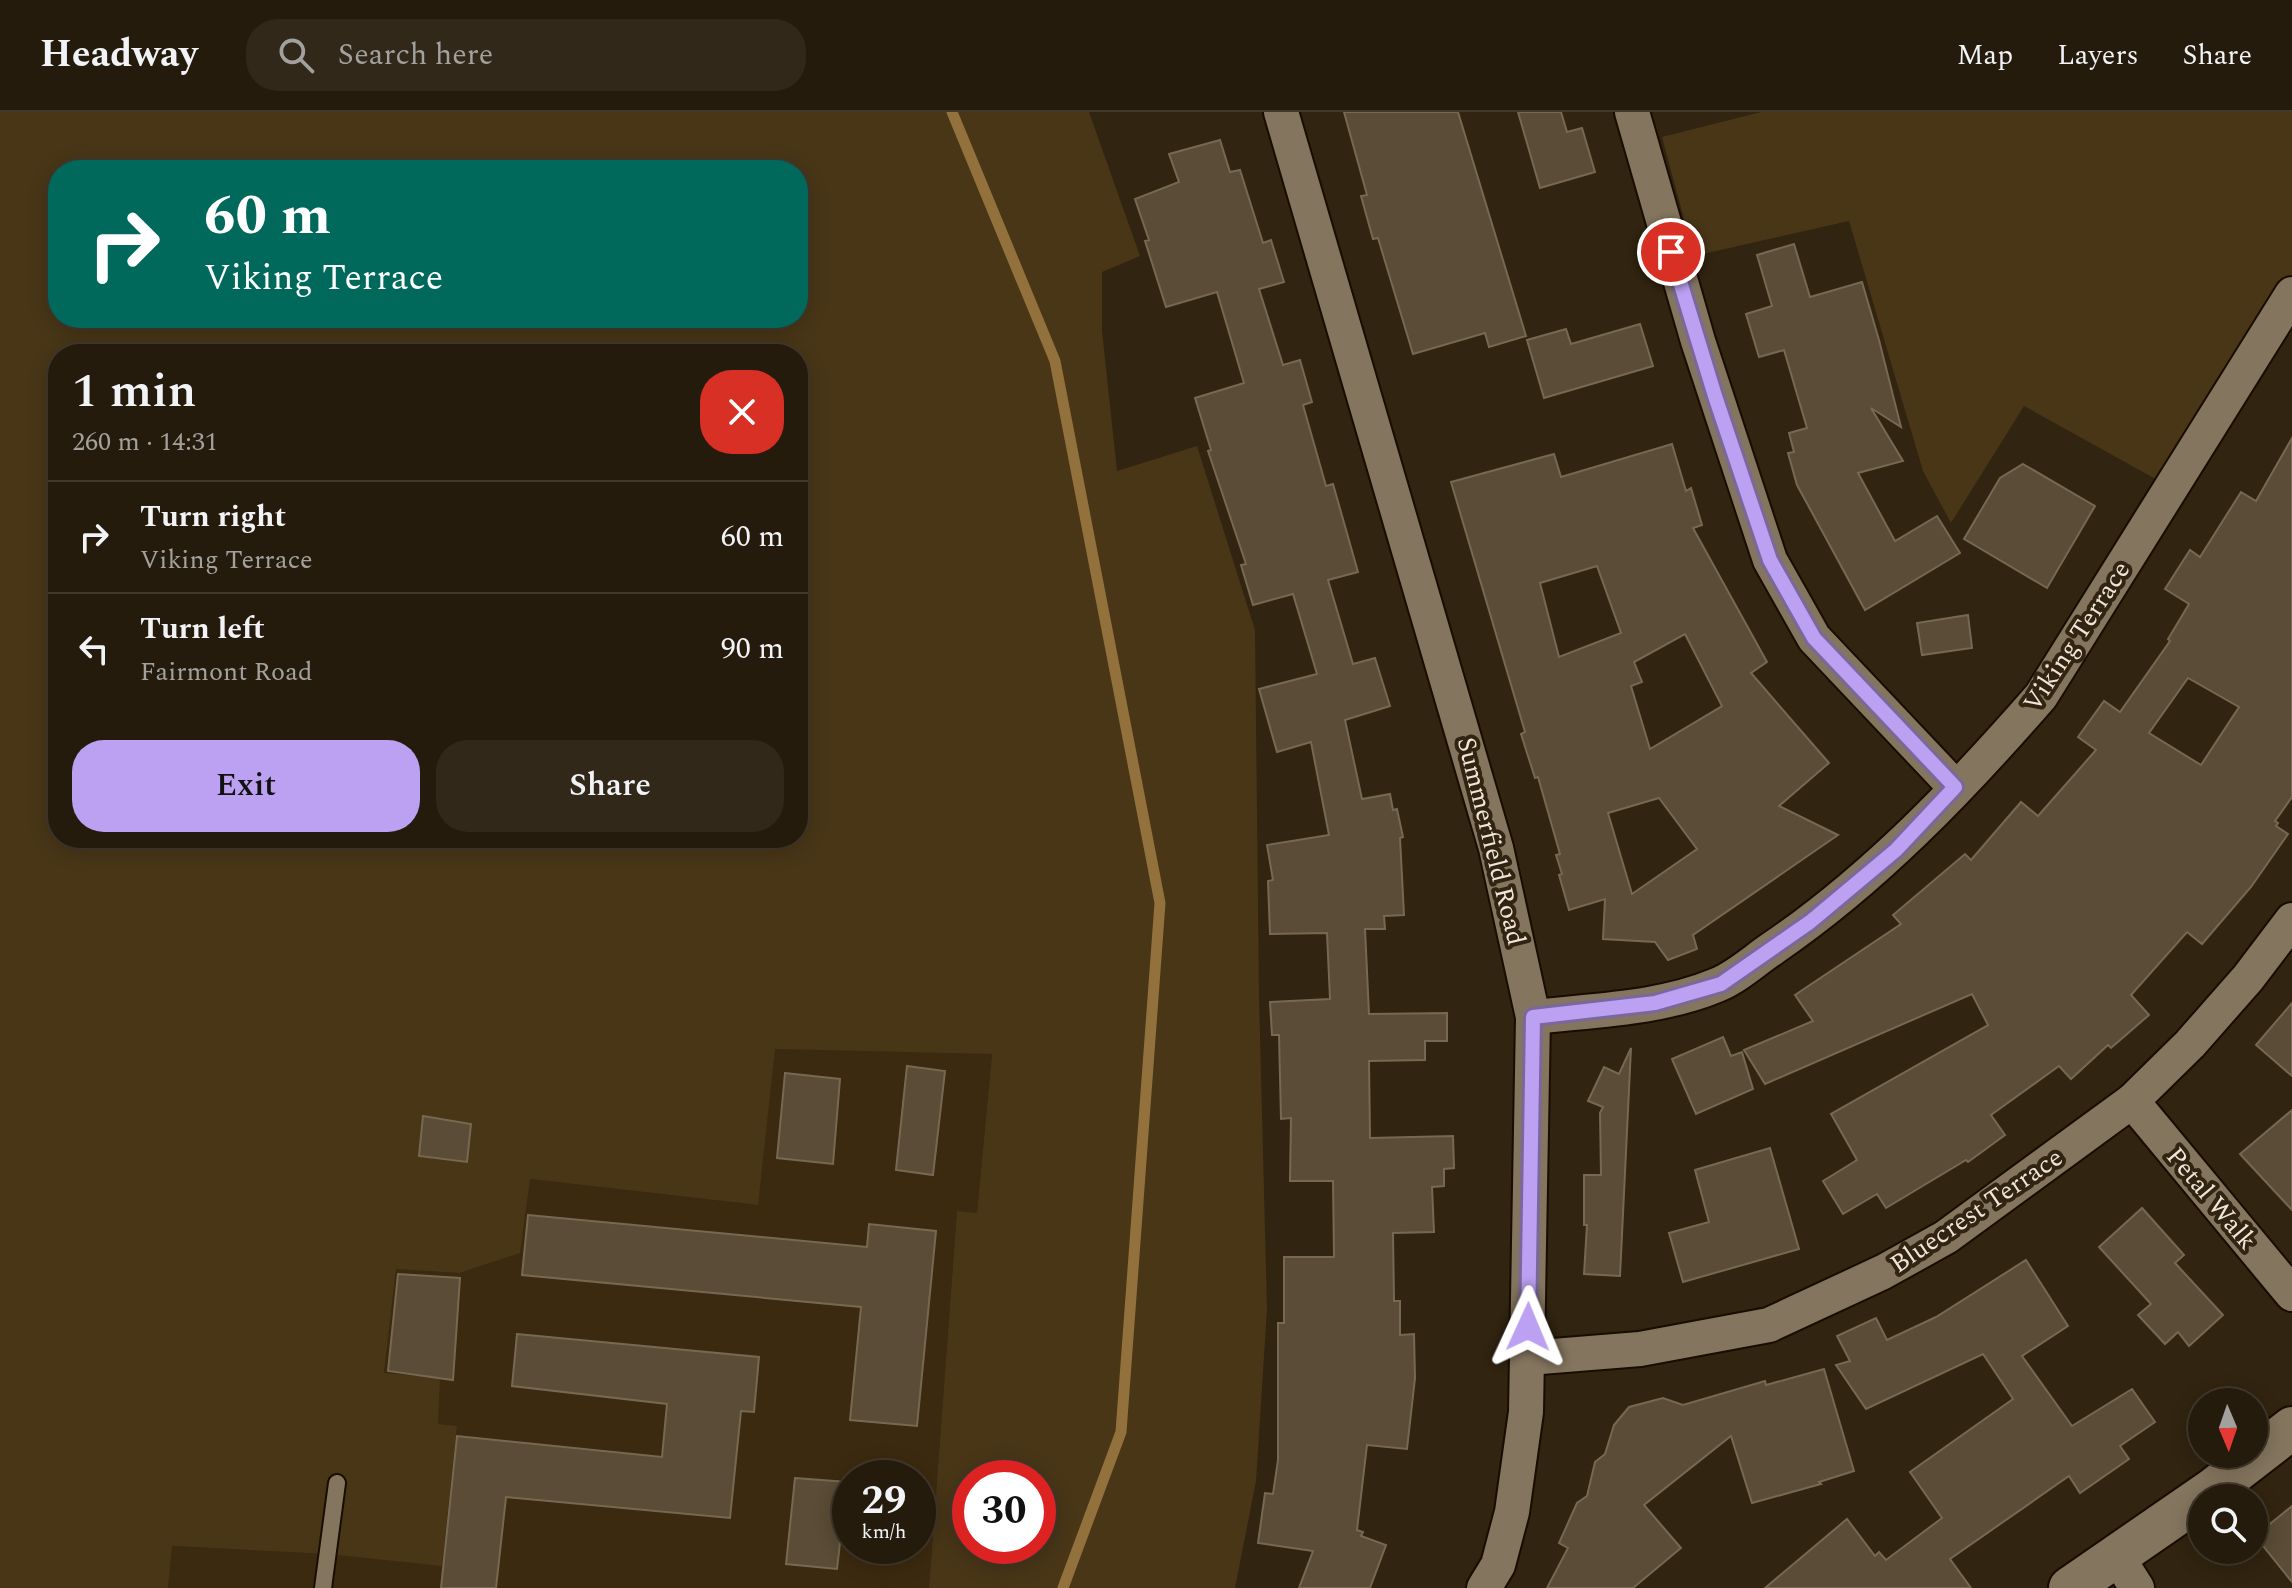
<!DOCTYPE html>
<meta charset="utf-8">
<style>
:root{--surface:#251b0c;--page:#31281a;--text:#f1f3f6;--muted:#a3a19d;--line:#42392d;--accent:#bca0f2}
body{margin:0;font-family:Spectral,serif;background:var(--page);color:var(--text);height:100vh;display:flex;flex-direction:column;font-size:30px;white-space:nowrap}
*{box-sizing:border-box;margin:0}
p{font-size:26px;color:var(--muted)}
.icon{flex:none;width:44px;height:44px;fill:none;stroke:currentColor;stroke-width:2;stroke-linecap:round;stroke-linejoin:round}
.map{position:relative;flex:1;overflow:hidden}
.details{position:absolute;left:48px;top:232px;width:760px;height:504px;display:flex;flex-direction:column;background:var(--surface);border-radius:32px;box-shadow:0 4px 20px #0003,0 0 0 2px var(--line)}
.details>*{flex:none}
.top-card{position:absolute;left:48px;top:48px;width:760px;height:168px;border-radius:32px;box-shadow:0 4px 20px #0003,0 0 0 2px var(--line);background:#00695c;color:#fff;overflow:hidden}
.needle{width:52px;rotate:178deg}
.buttons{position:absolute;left:2188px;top:1276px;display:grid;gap:16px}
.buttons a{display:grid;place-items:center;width:80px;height:80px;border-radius:50%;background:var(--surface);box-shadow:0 4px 20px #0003,0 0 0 2px var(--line);font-size:40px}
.speed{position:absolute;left:832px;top:1348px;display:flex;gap:16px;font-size:40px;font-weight:700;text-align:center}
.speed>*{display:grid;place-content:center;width:104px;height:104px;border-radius:50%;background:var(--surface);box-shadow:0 4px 20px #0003,0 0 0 2px var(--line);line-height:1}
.speed small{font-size:20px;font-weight:400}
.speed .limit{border:12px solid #d22;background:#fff;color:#111}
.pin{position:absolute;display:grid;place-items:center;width:68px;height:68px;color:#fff;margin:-34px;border:4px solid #fff;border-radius:50%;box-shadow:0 2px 8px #0007}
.me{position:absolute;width:88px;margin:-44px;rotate:1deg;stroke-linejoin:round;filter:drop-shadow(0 0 6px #0008)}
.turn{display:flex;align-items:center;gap:28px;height:168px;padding:0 24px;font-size:36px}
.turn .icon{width:104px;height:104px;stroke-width:2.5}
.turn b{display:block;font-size:56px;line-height:68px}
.round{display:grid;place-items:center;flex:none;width:84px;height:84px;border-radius:32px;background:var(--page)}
.summary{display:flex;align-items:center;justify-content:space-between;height:136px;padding:0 24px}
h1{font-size:48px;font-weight:600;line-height:60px}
.cta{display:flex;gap:16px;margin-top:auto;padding:16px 24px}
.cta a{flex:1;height:92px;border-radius:32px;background:var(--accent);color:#111;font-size:32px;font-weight:600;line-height:92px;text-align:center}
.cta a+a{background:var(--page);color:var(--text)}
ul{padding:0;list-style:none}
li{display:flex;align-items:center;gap:24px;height:112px;padding:0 24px;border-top:2px solid var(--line)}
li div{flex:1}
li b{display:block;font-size:30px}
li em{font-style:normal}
header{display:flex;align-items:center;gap:48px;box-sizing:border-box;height:112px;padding:0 40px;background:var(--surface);border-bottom:2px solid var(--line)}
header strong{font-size:38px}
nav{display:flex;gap:44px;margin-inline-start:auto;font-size:28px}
.search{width:560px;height:72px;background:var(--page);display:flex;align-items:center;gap:20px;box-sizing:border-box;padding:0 28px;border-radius:32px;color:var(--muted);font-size:30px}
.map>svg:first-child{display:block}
</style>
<header>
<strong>Headway</strong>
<div class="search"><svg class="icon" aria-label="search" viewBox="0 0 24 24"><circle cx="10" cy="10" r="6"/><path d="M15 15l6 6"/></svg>Search here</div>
<nav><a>Map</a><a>Layers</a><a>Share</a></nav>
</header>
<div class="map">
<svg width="2292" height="1476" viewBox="0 0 2292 1476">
<rect width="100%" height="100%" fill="#312410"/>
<path fill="#3b2a0f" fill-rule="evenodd" d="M 774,937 L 992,941 L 977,1102 L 957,1100 L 929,1476 L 168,1476 L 171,1434 L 328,1442 L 448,1405 L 457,1315 L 438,1312 L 384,1261 L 396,1157 L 459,1161 L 530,1067 L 757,1093 ZM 850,1366 L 918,1366 L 918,1434 L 850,1434 Z"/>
<g fill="#483617" fill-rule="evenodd">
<path d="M 0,0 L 1089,0 L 1140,144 L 1102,160 L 1102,219 L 1117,359 L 1197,334 L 1255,518 L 1259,884 L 1267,1197 L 1256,1369 L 1235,1476 L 929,1476 L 957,1099 L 977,1101 L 992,942 L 775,937 L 758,1093 L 530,1067 L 520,1141 L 459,1161 L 396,1157 L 384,1261 L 440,1266 L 438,1312 L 457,1314 L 442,1454 L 328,1442 L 172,1434 L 168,1476 L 0,1476 ZM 58,58 L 798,58 L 798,206 L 58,206 ZM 58,242 L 798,242 L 798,726 L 58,726 ZM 970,1366 L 1038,1366 L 1038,1434 L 970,1434 Z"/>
<path d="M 1761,0 L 2292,0 L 2292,176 L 2170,375 L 2024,294 L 1951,411 L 1923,359 L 1849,109 L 1694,144 L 1662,25 Z"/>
</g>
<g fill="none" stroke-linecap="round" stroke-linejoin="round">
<path stroke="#92713c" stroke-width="11" d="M 952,0 L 1055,249 L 1160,791 L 1121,1320 L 1063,1476"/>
</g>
<g fill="#5a4c36" stroke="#776852" stroke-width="2" fill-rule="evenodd">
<path d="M 1344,0 L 1458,0 L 1526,224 L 1489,235 L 1485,221 L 1413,242 L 1378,126 L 1373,127 L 1361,84 L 1367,83 Z"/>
<path d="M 1518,0 L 1561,0 L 1567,20 L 1582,16 L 1595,60 L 1540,76 Z"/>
<path d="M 1220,28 L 1230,60 L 1240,58 L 1263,131 L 1271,128 L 1284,170 L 1259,177 L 1283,253 L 1300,248 L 1312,290 L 1303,293 L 1326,374 L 1333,372 L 1358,460 L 1328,468 L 1353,552 L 1375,546 L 1390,594 L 1345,608 L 1362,687 L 1390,682 L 1393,698 L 1397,697 L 1403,725 L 1400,726 L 1404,803 L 1384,804 L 1385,817 L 1365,817 L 1369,902 L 1447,901 L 1447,929 L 1425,929 L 1425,948 L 1369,949 L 1370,1026 L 1453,1024 L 1454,1056 L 1444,1057 L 1444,1074 L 1432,1075 L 1434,1120 L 1393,1121 L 1394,1189 L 1400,1189 L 1400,1223 L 1414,1222 L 1415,1266 L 1407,1337 L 1367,1333 L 1357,1418 L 1363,1420 L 1361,1424 L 1386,1433 L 1370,1476 L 1299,1476 L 1313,1439 L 1258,1431 L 1265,1381 L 1273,1382 L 1278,1348 L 1278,1211 L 1284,1211 L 1284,1145 L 1334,1145 L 1333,1069 L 1290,1069 L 1291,1006 L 1281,1007 L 1279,923 L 1272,923 L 1270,890 L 1330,887 L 1327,821 L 1270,822 L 1268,769 L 1273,768 L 1267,733 L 1329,723 L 1311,630 L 1277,640 L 1259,577 L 1317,562 L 1293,482 L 1253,493 L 1241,453 L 1246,452 L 1208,339 L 1211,338 L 1195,286 L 1244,271 L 1217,180 L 1166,195 L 1145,129 L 1149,128 L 1135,87 L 1179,70 L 1169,42 Z"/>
<path d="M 1794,132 L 1810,185 L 1862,170 L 1879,228 L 1901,315 L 1871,296 L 1903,349 L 1858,361 L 1895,429 L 1937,404 L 1960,441 L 1865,498 L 1797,373 L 1788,341 L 1794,340 L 1789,321 L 1807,316 L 1784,238 L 1759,245 L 1746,202 L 1772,194 L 1757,143 Z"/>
<path d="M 1640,212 L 1653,254 L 1544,286 L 1527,228 L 1566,217 L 1571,232 Z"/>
<path d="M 2292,326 L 2292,685 L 2275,709 L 2278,711 L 2276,714 L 2288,722 L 2251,775 L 2202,832 L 2187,820 L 2131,883 L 2149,903 L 2111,936 L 2108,933 L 2071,967 L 2059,954 L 1991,1003 L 2005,1023 L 1968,1050 L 1966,1048 L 1886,1096 L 1877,1082 L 1843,1102 L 1823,1069 L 1857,1048 L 1831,1002 L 1988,913 L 1972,882 L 1765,972 L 1744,938 L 1813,909 L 1795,883 L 1901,812 L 1893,803 L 1965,742 L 1971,748 L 2021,690 L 2038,704 L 2096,638 L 2078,625 L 2104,589 L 2120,600 L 2170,529 L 2168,527 L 2189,492 L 2165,477 L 2190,438 L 2200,445 L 2241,380 L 2256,389 ZM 2188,566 L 2239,595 L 2201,653 L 2149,621 Z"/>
<path d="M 1672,332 L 1686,379 L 1691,376 L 1702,413 L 1693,416 L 1767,550 L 1751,561 L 1829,651 L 1779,694 L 1838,723 L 1693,823 L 1697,837 L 1668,848 L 1655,830 L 1603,827 L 1605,787 L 1569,798 L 1559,763 L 1562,762 L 1556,743 L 1560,742 L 1538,665 L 1535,666 L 1521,622 L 1525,620 L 1451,370 L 1554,342 L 1561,365 ZM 1597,454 L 1621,521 L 1559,545 L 1540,471 ZM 1685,522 L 1722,594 L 1650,637 L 1631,574 L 1642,570 L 1634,550 ZM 1659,686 L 1697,737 L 1632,782 L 1608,701 Z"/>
<path d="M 2023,352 L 2095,394 L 2047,476 L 1964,427 L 2000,366 Z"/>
<path d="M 1968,503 L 1972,536 L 1922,543 L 1917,511 Z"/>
<path d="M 2292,891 L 2292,964 L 2256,933 Z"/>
<path d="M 1723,925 L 1731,944 L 1742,940 L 1753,977 L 1696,1002 L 1672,947 Z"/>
<path d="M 1631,936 L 1620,1164 L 1584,1162 L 1587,1113 L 1584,1113 L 1584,1063 L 1601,1063 L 1600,1001 L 1603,995 L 1588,989 L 1604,955 L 1619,962 Z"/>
<path d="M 907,954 L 945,959 L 933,1063 L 896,1058 Z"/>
<path d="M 785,961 L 840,967 L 833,1052 L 777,1046 Z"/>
<path d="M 2292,998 L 2292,1098 L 2240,1042 Z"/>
<path d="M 423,1004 L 471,1012 L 467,1050 L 419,1044 Z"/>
<path d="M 1770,1036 L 1799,1137 L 1683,1170 L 1669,1121 L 1709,1110 L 1695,1058 Z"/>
<path d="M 2142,1096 L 2184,1143 L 2175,1151 L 2223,1203 L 2189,1234 L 2178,1220 L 2165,1232 L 2138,1203 L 2151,1192 L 2099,1135 Z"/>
<path d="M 528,1103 L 867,1135 L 869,1112 L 936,1119 L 917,1314 L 850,1308 L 861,1195 L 522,1163 Z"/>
<path d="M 2026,1148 L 2068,1214 L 2022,1244 L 2072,1314 L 2132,1277 L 2155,1310 L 2120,1334 L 2129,1347 L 2080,1381 L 2069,1364 L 1950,1447 L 1971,1476 L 1765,1476 L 1847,1407 L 1875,1444 L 1879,1440 L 1886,1448 L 1942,1406 L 1910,1360 L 2013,1287 L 1983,1242 L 1866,1297 L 1836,1253 L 1850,1249 L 1837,1224 L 1876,1206 L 1887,1228 L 1936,1205 Z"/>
<path d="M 398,1162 L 460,1166 L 453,1268 L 388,1259 Z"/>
<path d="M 517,1222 L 759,1245 L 754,1300 L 741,1299 L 730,1406 L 506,1385 L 496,1476 L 441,1476 L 457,1324 L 662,1345 L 667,1292 L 512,1274 Z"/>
<path d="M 1824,1257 L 1854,1359 L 1819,1370 L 1821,1372 L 1752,1391 L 1731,1324 L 1644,1393 L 1681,1436 L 1633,1476 L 1547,1476 L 1568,1436 L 1559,1431 L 1577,1391 L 1587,1384 L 1595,1350 L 1605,1342 L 1614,1313 L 1629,1295 L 1663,1286 L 1683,1293 L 1765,1269 L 1766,1273 Z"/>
<path d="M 795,1366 L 847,1370 L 837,1457 L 786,1452 Z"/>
<path d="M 2292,1394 L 2292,1470 L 2255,1424 Z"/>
</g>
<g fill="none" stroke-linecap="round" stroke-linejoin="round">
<g stroke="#190d00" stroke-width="20">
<path id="service" d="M 323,1476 L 337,1371"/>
</g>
<g stroke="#190d00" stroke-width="38">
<g id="minor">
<path d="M 1281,0 L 1496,736 L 1533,905 L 1526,1300 L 1512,1400 L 1498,1453 L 1484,1476"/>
<path d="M 1632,0 L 1698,229 L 1770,448 L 1814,526 L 1955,675"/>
<path d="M 1533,905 C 1594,898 1660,897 1717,873 C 1737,865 1755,848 1773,836 C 1874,767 1961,676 2041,584 L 2292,182"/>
<path d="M 2132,989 L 2292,1182"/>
<path d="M 1528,1246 L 1640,1237 L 1769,1213 L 1883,1160 L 1946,1125 L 2132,989 L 2190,932 L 2248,866 L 2292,808"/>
<path d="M 2116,1443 L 2137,1476"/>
</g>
</g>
<g stroke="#190d00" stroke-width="46">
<path id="tertiary" d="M 2070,1476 L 2212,1378 L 2292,1316"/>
</g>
<use href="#service" stroke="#84755e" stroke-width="16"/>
<use href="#minor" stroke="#84755e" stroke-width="34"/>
<use href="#tertiary" stroke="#84755e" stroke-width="42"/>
</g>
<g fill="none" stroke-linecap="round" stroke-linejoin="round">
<g stroke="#7a689d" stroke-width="20">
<path id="route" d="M 1528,1215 L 1533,905 L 1655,891 L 1721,872 L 1810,810 L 1896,738 L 1955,675 L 1814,526 L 1770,448 L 1715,284 L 1671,140"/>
</g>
<use href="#route" stroke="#bca0f2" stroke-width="14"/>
</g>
<g text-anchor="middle" stroke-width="8" stroke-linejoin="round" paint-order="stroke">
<g font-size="26" fill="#efe6da" stroke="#312410">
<text transform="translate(2076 524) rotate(-57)" y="9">Viking Terrace</text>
<text transform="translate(1492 729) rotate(76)" y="9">Summerfield Road</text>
<text transform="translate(2212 1086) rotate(50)" y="9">Petal Walk</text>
<text transform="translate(1976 1098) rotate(-34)" y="9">Bluecrest Terrace</text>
</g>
</g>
</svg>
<div class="buttons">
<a><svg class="needle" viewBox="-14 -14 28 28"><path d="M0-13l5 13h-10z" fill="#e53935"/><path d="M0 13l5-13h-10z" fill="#a3a19d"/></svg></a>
<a><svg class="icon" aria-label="search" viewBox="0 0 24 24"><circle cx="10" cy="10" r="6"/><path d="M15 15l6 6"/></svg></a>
</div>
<div class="speed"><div>29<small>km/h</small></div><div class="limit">30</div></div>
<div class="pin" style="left:1671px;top:140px;background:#d93025"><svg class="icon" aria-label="arrive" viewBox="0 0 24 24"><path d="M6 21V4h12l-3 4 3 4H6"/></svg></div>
<svg class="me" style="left:1528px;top:1215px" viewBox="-20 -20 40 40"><path d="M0-17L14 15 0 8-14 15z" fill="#bca0f2" stroke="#fff" stroke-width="4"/></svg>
<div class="top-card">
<div class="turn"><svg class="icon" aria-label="right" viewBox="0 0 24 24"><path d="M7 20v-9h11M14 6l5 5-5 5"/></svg><div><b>60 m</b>Viking Terrace</div></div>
</div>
<section class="details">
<div class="summary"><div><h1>1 min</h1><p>260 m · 14:31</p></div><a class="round" style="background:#d93025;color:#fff"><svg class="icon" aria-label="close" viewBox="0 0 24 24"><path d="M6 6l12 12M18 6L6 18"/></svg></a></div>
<ul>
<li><svg class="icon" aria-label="right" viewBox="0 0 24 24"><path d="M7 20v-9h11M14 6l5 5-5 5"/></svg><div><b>Turn right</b><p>Viking Terrace</p></div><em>60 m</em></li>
<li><svg class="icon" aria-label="left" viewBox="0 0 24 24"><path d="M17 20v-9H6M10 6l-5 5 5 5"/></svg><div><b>Turn left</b><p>Fairmont Road</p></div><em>90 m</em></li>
</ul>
<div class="cta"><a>Exit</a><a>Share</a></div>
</section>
</div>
